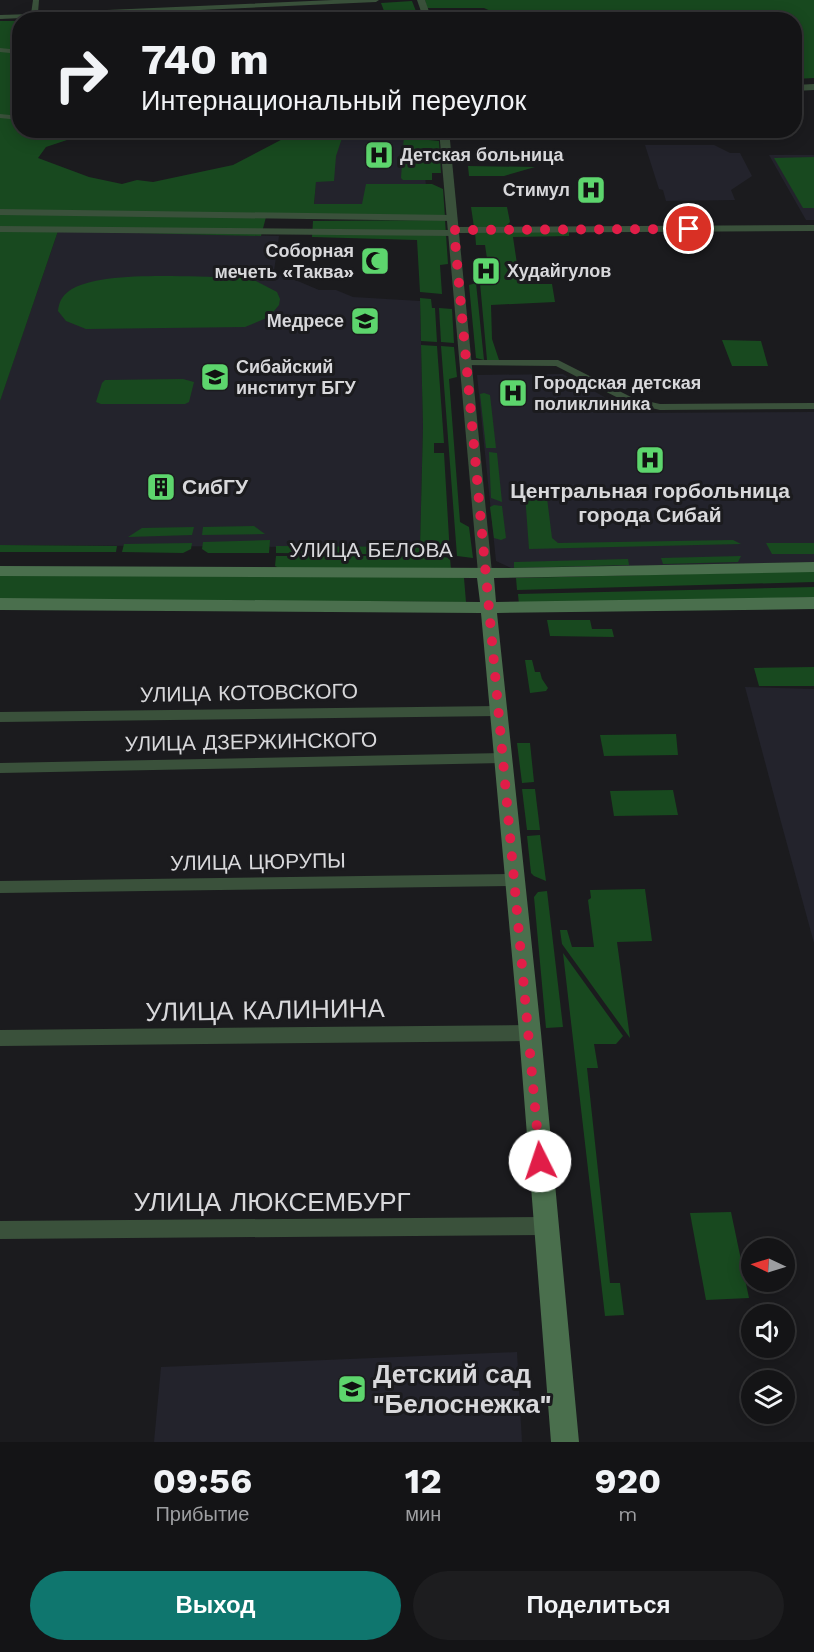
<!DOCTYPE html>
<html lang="ru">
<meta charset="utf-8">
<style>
:root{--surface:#141416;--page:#1d1d1f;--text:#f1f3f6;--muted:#9d9ea1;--line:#333335;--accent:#0f766e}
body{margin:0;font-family:"Work Sans",sans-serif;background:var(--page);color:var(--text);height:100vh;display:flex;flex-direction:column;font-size:22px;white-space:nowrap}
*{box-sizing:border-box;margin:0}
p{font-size:20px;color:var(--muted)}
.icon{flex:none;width:33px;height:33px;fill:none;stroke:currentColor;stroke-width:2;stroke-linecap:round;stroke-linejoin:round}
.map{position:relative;height:1442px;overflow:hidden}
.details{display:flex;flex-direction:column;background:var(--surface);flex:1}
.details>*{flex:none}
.top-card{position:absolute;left:12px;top:12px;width:790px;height:126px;border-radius:24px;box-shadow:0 3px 15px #0003,0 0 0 2px var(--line);background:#141416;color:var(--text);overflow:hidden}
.needle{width:39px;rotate:274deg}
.tools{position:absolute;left:741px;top:1238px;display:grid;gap:12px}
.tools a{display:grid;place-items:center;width:54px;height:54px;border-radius:50%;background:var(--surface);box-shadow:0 3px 15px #0003,0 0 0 2px var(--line);font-size:30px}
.pin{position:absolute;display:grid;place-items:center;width:51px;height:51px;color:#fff;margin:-26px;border:3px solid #fff;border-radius:50%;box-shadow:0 2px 6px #0007}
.me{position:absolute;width:66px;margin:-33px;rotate:356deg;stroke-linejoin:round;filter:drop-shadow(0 0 4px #0008)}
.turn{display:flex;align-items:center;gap:21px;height:126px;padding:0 30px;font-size:27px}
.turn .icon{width:78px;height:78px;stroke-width:2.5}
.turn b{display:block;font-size:42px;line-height:51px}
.eta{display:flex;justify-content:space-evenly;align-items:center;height:102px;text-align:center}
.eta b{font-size:36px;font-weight:700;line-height:42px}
.button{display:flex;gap:12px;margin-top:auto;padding:12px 30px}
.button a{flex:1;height:69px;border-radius:36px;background:var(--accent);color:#fff;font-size:24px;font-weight:700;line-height:69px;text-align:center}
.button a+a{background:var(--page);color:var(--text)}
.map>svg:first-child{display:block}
</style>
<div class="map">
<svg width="814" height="1442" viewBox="0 0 814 1442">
<rect width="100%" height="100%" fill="#1b1b1e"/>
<g fill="#23232c">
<path d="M 320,131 L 422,131 L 428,215 L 313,216 Z"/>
<path d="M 645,145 L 714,145 L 730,153 L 740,153 L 752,176 L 731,190 L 735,200 L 666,201 L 663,190 L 659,189 Z"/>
<path d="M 769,155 L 814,155 L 814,220 L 806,220 Z"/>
<path d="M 58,231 L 279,236 L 274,271 L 319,290 L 336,290 L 353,297 L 420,301 L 423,426 L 420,548 L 0,545 L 0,400 Z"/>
<path d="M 563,374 L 633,413 L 814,412 L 814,562 L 535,568 L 511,568 L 496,561 L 477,375 Z"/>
<path d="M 745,687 L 814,689 L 814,943 L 781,822 Z"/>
<path d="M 517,1352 L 522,1442 L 154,1442 L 161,1367 Z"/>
</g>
<g fill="#18491f">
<path d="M 425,0 L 814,0 L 814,78 L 795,79 L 795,20 L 508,19 L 484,8 L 427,8 Z"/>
<path d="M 412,1 L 419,19 L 387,19 L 381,3 Z"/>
<path d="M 0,21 L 19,21 L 20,130 L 138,131 L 70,139 L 46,147 L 38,158 L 89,177 L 122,184 L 137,180 L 153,182 L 233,165 L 298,131 L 435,131 L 344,132 L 336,156 L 334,181 L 316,182 L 314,204 L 362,204 L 366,184 L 432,184 L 443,189 L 445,217 L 266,217 L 261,236 L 58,231 L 0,401 Z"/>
<path d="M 426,134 L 429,140 L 439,141 L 441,173 L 432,173 L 432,180 L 403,180 L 401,178 L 404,135 Z"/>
<path d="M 814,157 L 814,208 L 803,208 L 774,158 Z"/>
<path d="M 468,166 L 535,167 L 504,176 L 469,176 Z"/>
<path d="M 471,207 L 507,207 L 510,222 L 504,228 L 474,227 Z"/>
<path d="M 445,220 L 448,264 L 440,265 L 442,294 L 420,292 L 417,240 L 312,237 L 313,221 Z"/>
<path d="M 569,231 L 569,236 L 513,237 L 520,284 L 552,284 L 555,302 L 491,305 L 492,339 L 499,360 L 487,360 L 480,283 L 488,283 L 488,278 L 495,277 L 494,265 L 488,265 L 485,245 L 476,245 L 475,232 Z"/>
<path d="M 236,277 L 254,280 L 277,292 L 280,299 L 279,305 L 269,317 L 245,327 L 86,329 L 66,321 L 58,311 C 59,302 62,296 69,291 C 99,269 196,278 236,277 Z"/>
<path d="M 476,283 L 484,360 L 476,358 L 469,285 Z"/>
<path d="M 420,298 L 431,299 L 432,308 L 435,308 L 437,342 L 421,341 Z"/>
<path d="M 439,308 L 452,309 L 454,343 L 441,342 Z"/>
<path d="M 722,340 L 761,341 L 768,366 L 732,366 Z"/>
<path d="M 421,345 L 437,346 L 444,443 L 434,443 L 434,453 L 444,453 L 450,555 L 276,553 L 276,546 L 420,547 L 423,426 Z"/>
<path d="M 441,346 L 454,347 L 457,377 L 449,379 L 460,522 L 469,527 L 473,558 L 457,556 Z"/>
<path d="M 183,379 L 194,382 L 189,402 L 185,404 L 101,404 L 96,402 L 102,383 L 105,380 Z"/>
<path d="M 484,393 L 490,395 L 496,448 L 486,448 L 480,394 Z"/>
<path d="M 489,452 L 497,453 L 502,502 L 491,498 Z"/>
<path d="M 525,494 L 531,494 L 532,498 L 547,498 L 552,538 L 558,543 L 733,540 L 741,544 L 529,549 Z"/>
<path d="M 494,505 L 502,506 L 506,538 L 501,540 L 494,538 L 490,507 Z"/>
<path d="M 254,526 L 265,534 L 202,535 L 203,527 Z"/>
<path d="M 194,527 L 192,535 L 128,537 L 142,528 Z"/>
<path d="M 270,540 L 269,553 L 208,553 L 202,549 L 203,542 Z"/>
<path d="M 192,543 L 191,549 L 183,553 L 122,552 L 124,544 Z"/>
<path d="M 766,543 L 814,543 L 814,554 L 772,554 Z"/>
<path d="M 0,545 L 117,546 L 116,552 L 0,552 Z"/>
<path d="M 276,556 L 436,556 L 450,558 L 451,569 L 279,568 L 275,566 Z"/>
<path d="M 741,556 L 738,562 L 663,564 L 661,558 Z"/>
<path d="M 628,559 L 629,565 L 514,568 L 514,562 Z"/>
<path d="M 814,571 L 814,582 L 517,590 L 516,578 Z"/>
<path d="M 0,575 L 453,577 L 464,578 L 466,602 L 0,599 Z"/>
<path d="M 814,587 L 814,597 L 519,605 L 518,594 Z"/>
<path d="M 547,620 L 590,620 L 592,629 L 612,629 L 614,637 L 550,636 Z"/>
<path d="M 525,660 L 532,660 L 535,672 L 540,672 L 542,679 L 548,688 L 546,691 L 530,693 Z"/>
<path d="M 814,667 L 814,686 L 759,686 L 754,668 Z"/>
<path d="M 676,734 L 678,755 L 604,756 L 600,735 Z"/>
<path d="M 517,743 L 530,743 L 534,782 L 522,783 Z"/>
<path d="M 522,789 L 535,789 L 540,830 L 527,830 Z"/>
<path d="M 673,790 L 678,815 L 614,816 L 610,791 Z"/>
<path d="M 540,835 L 546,881 L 534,876 L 531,873 L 527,836 Z"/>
<path d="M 645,889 L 652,941 L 617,942 L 630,1038 L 562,944 L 560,930 L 567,930 L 572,947 L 594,947 L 588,900 L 591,898 L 590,890 Z"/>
<path d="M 547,891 L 563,1027 L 546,1028 L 534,897 L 538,892 Z"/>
<path d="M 563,953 L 623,1036 L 616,1044 L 594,1044 L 598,1068 L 587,1068 L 610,1283 L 620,1283 L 624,1315 L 605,1316 Z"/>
<path d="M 731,1212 L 749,1298 L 706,1300 L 690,1213 Z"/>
</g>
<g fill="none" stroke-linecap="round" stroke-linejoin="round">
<g fill="#3a513b" fill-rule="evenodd">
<path d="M 33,0 L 39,0 L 38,13 L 333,0 L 379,0 L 376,2 L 0,19 L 0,15 L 31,14 Z"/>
<path d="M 0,48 L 20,50 L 20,54 L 0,52 Z"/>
<path d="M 0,114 L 20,116 L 20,120 L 0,118 Z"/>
<path d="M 0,209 L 453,215 L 457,218 L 453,221 L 0,215 Z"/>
<path d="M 814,225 L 814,231 L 458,233 L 454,236 L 0,232 L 0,226 L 450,230 L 454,227 Z"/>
<path d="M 465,360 L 558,360 L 633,398 L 660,404 L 814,403 L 814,409 L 660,410 L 626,402 L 556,366 L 461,365 L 461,361 Z"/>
<path d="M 498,706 L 505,711 L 498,716 L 0,722 L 0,712 Z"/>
<path d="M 503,753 L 508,754 L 510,758 L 508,762 L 503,763 L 0,773 L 0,763 Z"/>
<path d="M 516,874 L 521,876 L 524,880 L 521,884 L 516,886 L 0,893 L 0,881 Z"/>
<path d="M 530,1025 L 536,1028 L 538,1033 L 536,1038 L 530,1041 L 0,1046 L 0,1030 Z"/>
<path d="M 545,1217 L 552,1219 L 554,1226 L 552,1233 L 545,1235 L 0,1239 L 0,1221 Z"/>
</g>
<g fill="#3a513b" fill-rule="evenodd">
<path d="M 417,0 L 425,0 L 432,20 L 424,20 Z"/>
<path d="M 814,84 L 814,90 L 795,91 L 795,85 Z"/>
<path d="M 439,130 L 449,130 L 492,573 L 485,578 L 478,573 Z"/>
</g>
<path fill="#4a6f4d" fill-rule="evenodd" d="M 814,562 L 814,572 L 494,578 L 496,602 L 814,597 L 814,609 L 497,613 L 541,1033 L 579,1442 L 551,1442 L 519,1033 L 481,613 L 0,610 L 0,598 L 480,602 L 477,578 L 0,576 L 0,566 L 512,568 Z"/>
</g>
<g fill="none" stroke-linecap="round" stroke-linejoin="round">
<path stroke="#e11d48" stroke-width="10" stroke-dasharray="0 18" d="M 540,1161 L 454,230 L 689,229"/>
</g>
<defs>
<g id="hospital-square" transform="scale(1.5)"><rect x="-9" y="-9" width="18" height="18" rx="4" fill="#5dd56d" stroke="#1b1b1e"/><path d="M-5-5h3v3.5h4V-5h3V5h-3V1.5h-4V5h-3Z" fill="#111"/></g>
<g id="mosque-square" transform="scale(1.5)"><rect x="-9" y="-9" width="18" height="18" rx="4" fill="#5dd56d" stroke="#1b1b1e"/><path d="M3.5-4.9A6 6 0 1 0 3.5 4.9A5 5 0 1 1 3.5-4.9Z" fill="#111"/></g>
<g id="school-square" transform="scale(1.5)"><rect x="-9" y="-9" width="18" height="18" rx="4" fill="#5dd56d" stroke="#1b1b1e"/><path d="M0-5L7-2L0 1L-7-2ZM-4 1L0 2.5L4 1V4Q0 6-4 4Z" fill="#111"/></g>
<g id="university-square" transform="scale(1.5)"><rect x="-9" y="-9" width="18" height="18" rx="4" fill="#5dd56d" stroke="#1b1b1e"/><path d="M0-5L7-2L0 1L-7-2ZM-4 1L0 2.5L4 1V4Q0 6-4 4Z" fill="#111"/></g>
<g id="building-square" transform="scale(1.5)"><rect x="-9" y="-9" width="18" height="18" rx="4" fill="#5dd56d" stroke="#1b1b1e"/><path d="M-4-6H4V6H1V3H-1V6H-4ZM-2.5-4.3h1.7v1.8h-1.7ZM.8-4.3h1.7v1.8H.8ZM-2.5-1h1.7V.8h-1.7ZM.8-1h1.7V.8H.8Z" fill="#111"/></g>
</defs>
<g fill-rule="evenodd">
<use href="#hospital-square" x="379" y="155"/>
<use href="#hospital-square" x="591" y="190"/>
<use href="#mosque-square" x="375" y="261"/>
<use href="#hospital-square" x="486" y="271"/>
<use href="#school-square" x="365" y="321"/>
<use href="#university-square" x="215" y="377"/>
<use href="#hospital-square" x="513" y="393"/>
<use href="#hospital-square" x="650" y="460"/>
<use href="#building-square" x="161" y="487"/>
<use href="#school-square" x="352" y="1389"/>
</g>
<g text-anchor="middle" stroke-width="6" stroke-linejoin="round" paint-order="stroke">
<g font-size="18" font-weight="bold" fill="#d8d8db" stroke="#1b1b1e" text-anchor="start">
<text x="400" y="161">Детская больница</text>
<text x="570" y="196" text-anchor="end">Стимул</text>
<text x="354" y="257" text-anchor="end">Соборная<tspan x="354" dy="21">мечеть «Таква»</tspan></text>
<text x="507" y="277">Худайгулов</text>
<text x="344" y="327" text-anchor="end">Медресе</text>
<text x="236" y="373">Сибайский<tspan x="236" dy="21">институт БГУ</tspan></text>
<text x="534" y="389">Городская детская<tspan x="534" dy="21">поликлиника</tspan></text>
</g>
<g font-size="21" font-weight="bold" fill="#d8d8db" stroke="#1b1b1e" text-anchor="start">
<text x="182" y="494">СибГУ</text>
<text x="650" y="498" text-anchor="middle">Центральная горбольница<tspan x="650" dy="24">города Сибай</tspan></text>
</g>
<g font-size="21" fill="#d8d8db" stroke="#1b1b1e">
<text x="371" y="557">УЛИЦА БЕЛОВА</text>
<text transform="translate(249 693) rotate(-1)" y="7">УЛИЦА КОТОВСКОГО</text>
<text transform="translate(251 742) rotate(-1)" y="7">УЛИЦА ДЗЕРЖИНСКОГО</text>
<text transform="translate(258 862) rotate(-1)" y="7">УЛИЦА ЦЮРУПЫ</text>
</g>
<g font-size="26" fill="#d8d8db" stroke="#1b1b1e">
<text transform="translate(265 1010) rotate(-1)" y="9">УЛИЦА КАЛИНИНА</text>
<text x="272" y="1211">УЛИЦА ЛЮКСЕМБУРГ</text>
</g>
<g font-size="26" font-weight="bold" fill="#d8d8db" stroke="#1b1b1e" text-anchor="start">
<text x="373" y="1383">Детский сад<tspan x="373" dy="30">"Белоснежка"</tspan></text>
</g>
</g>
</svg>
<div class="tools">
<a><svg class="needle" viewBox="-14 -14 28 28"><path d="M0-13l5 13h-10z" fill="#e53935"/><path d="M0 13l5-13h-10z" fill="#9d9ea1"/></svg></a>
<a><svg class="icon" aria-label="sound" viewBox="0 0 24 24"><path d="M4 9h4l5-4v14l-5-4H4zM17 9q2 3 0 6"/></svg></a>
<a><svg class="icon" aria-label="layers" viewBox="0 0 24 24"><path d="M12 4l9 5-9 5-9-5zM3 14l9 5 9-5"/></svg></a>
</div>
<div class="pin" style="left:689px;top:229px;background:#d93025"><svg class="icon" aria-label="arrive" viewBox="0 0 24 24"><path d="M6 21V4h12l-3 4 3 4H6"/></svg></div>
<svg class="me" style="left:540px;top:1161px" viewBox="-20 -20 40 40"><circle r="19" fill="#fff"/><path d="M0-13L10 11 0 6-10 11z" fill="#e11d48"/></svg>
<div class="top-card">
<div class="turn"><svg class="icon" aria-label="right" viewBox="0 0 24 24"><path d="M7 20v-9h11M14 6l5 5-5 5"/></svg><div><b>740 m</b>Интернациональный переулок</div></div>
</div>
</div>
<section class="details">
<div class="eta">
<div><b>09:56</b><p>Прибытие</p></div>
<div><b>12</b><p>мин</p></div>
<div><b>920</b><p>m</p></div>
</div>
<div class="button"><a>Выход</a><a>Поделиться</a></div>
</section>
